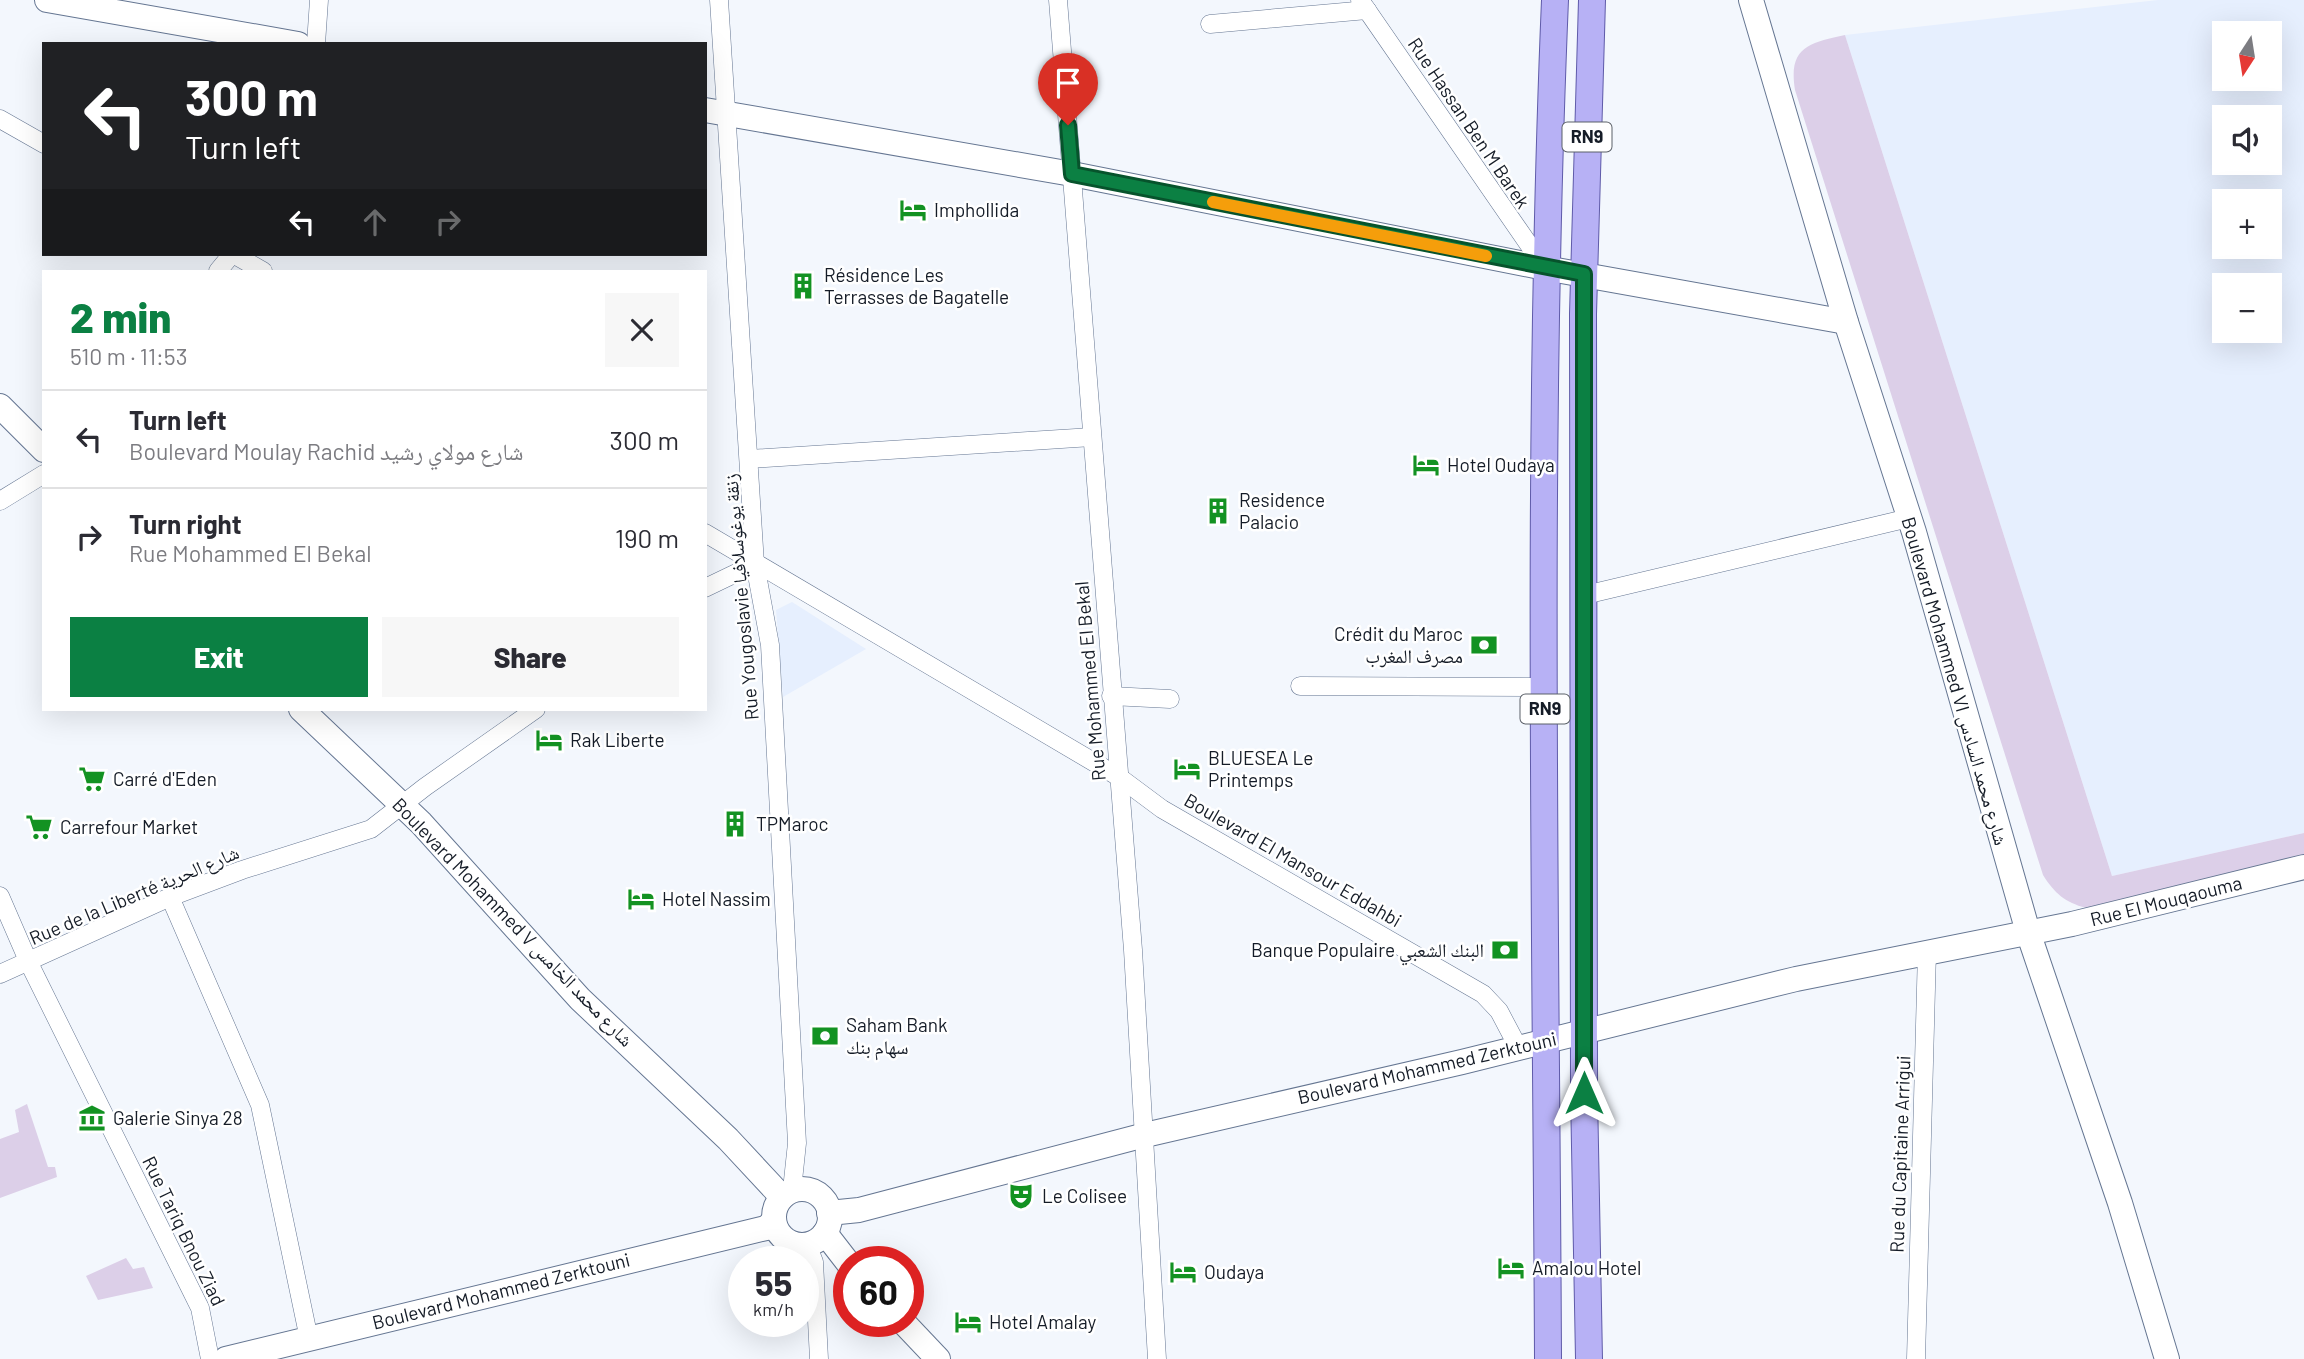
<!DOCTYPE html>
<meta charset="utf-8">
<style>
:root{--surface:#fff;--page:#f7f7f7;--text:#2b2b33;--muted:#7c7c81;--line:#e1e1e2;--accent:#0b8043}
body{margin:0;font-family:Barlow,"Noto Naskh Arabic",sans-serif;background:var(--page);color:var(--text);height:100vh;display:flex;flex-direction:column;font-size:26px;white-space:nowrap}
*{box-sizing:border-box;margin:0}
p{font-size:23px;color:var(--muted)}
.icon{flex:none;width:38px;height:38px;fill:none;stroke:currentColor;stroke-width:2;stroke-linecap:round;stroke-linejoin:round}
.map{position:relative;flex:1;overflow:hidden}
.panel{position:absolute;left:42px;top:270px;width:665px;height:441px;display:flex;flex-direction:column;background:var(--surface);border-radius:0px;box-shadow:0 7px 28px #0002}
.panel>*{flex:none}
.hud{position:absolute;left:42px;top:42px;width:665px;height:214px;border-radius:0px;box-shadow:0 7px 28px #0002;background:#202124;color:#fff;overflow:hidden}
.needle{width:46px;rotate:192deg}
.controls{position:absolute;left:2212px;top:21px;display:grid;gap:14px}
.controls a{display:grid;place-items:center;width:70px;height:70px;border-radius:0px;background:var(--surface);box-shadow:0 7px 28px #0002;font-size:35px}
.speed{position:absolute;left:728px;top:1246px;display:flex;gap:14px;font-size:35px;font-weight:700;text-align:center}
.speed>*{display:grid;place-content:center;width:91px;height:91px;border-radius:50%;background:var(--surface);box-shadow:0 7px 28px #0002;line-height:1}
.speed small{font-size:18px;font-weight:400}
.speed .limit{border:10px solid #d22;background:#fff;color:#111}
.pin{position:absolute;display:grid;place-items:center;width:60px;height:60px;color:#fff;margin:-72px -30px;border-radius:50% 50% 50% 0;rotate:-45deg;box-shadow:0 0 7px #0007}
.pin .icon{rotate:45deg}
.me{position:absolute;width:77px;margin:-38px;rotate:0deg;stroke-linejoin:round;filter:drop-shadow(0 0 5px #0008)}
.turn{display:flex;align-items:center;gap:24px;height:147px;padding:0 28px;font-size:32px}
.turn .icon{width:91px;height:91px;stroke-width:2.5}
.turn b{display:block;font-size:49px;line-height:60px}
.lanes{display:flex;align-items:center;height:66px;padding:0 28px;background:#0003;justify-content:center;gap:35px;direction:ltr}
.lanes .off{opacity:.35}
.round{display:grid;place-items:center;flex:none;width:74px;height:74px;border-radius:0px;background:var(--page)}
.overview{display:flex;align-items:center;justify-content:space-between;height:119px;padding:0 28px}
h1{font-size:42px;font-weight:800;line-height:52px;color:var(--accent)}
.action{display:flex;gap:14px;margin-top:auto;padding:14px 28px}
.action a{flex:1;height:80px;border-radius:0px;background:var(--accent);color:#fff;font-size:28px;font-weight:800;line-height:80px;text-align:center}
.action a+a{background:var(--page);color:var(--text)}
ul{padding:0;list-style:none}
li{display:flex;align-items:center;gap:21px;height:98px;padding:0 28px;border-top:2px solid var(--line)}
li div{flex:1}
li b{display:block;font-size:26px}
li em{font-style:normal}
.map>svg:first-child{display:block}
</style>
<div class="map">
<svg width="2304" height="1359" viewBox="0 0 2304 1359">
<rect width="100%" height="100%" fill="#f3f7fd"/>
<g fill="#e6effe" fill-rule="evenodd">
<path d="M 2158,0 L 2304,0 L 2304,833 L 2112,876 L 1845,35 ZM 2224,33 L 2270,33 L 2270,79 L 2224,79 ZM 2224,117 L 2270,117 L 2270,163 L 2224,163 ZM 2224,201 L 2270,201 L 2270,247 L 2224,247 ZM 2224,285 L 2270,285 L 2270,331 L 2224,331 Z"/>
<path d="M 792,602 L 866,649 L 783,697 L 776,610 Z"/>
</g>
<g fill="#dccfe8">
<path d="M 1845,35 L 2112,876 L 2304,833 L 2304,858 L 2086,908 C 2065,902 2055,894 2043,875 L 1795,90 C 1788,47 1809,43 1845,35 Z"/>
<path d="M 27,1104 L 48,1167 L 55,1167 L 57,1177 L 0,1198 L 0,1139 L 19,1132 L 15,1110 Z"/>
<path d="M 126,1258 L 133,1269 L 144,1267 L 153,1288 L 98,1300 L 86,1276 Z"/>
</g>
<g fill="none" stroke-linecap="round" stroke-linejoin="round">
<g stroke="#657692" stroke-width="19">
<g id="street">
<path d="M 719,0 L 755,564 L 770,645 L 797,1143 L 792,1190"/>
<path d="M 1058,0 L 1133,950 L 1157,1359"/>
<path d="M 1360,0 L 1545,268"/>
<path d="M 1210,24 L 1367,10"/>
<path d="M 316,44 L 319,0"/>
<path d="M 0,119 L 44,144"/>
<path d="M 233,254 L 263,271"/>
<path d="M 218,271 L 232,254"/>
<path d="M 750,459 L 1092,437"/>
<path d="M 0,501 L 44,474"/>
<path d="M 705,533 L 1119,777 L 1162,809 L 1483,994 L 1499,1011 L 1518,1047"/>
<path d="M 705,588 L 755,564"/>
<path d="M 1585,595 L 1909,518"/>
<path d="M 1300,686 L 1546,687"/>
<path d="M 1111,696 L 1170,699"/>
<path d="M 0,896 L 29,963 L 200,1308 L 210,1359"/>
<path d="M 170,897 L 260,1105 L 309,1339"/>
<path d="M 0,974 L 170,897 L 242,870 L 371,829 L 425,787 L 536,709"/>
<path d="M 807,1244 L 814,1262 L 819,1359"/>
<path d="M 1916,1359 L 1927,951"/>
</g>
</g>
<g stroke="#657692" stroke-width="26">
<g id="secondary">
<path d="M 47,0 L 298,44"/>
<path d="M 1751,0 L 1846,322 L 1914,532 L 2028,932 L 2120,1203 L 2167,1359"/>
<path d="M 705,110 L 1072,174 L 1545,268 L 1846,322"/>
<path d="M 0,406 L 44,450"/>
<path d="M 301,709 L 421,823 L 580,999 L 728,1139 L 782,1197"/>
<circle cx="802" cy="1217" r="28"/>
<path d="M 829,1213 L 859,1210 L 1145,1135 L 1462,1062 L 1796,979 L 2072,924 L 2304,867"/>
<path d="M 825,1233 L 849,1264"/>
<path d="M 902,1321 L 938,1359"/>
<path d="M 226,1359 L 766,1228 L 774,1221"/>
</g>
</g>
<g stroke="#5f5ba9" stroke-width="28">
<g id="primary">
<path d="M 1548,1359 C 1546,906 1536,453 1555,0"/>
<path d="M 1589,1359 L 1584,1093 L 1583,314 L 1592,0"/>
</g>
</g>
<use href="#street" stroke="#fff" stroke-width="18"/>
<use href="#secondary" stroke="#fff" stroke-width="24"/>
<use href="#primary" stroke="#b7b1f5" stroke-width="26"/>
</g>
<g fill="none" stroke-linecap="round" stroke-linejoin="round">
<g stroke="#07532c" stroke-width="18">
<path id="route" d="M 1068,125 L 1072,174 L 1584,274 L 1584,1093"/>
</g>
<use href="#route" stroke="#0b8043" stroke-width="12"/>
<path stroke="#f59e0b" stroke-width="12" d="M 1213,202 L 1486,256"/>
</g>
<defs>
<g id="hotel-bare" transform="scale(2.1)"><path d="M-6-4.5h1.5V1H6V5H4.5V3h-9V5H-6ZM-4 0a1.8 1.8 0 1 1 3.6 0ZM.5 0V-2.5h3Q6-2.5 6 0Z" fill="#139222" stroke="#fff" stroke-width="2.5" paint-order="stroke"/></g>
<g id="building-bare" transform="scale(2.1)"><path d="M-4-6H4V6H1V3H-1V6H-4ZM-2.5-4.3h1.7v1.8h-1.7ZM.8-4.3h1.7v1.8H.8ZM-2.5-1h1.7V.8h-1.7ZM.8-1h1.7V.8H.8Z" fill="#139222" stroke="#fff" stroke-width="2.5" paint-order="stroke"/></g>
<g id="bank-bare" transform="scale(2.1)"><path d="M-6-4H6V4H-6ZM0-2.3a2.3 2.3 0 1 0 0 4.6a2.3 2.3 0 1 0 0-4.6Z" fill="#139222" stroke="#fff" stroke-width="2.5" paint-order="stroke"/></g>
<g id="supermarket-bare" transform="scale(2.1)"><path d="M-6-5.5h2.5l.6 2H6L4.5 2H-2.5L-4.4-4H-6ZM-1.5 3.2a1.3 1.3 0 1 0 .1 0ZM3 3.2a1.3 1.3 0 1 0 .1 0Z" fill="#139222" stroke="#fff" stroke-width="2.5" paint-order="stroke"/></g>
<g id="museum-bare" transform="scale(2.1)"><path d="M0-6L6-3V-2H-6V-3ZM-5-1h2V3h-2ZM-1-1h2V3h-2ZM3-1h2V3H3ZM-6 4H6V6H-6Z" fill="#139222" stroke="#fff" stroke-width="2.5" paint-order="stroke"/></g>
<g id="theatre-bare" transform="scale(2.1)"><path d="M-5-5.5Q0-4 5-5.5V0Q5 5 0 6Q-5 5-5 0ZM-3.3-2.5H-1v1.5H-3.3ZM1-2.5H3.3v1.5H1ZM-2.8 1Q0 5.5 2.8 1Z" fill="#139222" stroke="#fff" stroke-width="2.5" paint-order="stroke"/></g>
</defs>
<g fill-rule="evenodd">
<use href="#hotel-bare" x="913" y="210"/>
<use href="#building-bare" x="803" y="286"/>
<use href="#hotel-bare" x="1426" y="465"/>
<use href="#building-bare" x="1218" y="511"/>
<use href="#bank-bare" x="1484" y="645"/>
<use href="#hotel-bare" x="549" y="740"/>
<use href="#hotel-bare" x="1187" y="769"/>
<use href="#supermarket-bare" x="92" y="779"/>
<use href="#building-bare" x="735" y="824"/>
<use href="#supermarket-bare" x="39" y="827"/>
<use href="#hotel-bare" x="641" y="899"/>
<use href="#bank-bare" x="1505" y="950"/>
<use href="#bank-bare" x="825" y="1036"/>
<use href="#museum-bare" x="92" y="1118"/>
<use href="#theatre-bare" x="1021" y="1196"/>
<use href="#hotel-bare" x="1511" y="1268"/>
<use href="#hotel-bare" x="1183" y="1272"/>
<use href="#hotel-bare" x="968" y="1322"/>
</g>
<g text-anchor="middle" stroke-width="5" stroke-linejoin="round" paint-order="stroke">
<g fill="#fff" stroke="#5b6068" stroke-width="2">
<rect x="1562.5" y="122.5" width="49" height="29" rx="5"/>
<rect x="1520.5" y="694.5" width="49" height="29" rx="5"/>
</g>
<g font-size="18" font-weight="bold" fill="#151c27">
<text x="1587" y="143">RN9</text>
<text x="1545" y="715">RN9</text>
</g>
<g font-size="19" fill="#151c27" stroke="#fff">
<text transform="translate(1469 123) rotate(56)" y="7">Rue Hassan Ben M Barek</text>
<text transform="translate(741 597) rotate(-95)" y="7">Rue Yougoslavie زنقة يوغوسلافيا</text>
<text transform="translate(1090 681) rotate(-95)" y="7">Rue Mohammed El Bekal</text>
<text transform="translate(1955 681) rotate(74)" y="7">Boulevard Mohammed VI شارع محمد السادس</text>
<text transform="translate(1293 860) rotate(30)" y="7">Boulevard El Mansour Eddahbi</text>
<text transform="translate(134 895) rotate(-23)" y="7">Rue de la Liberté شارع الحرية</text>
<text transform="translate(2166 901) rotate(-14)" y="7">Rue El Mouqaouma</text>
<text transform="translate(513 922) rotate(46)" y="7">Boulevard Mohammed V شارع محمد الخامس</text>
<text transform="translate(1427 1068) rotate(-13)" y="7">Boulevard Mohammed Zerktouni</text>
<text transform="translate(1900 1154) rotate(-88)" y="7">Rue du Capitaine Arrigui</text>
<text transform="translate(184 1231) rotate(64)" y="7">Rue Tariq Bnou Ziad</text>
<text transform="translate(501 1291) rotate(-14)" y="7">Boulevard Mohammed Zerktouni</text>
</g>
<g font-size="19" fill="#151c27" stroke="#fff" text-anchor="start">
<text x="934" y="217">Imphollida</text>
<text x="824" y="282">Résidence Les<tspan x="824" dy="22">Terrasses de Bagatelle</tspan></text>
<text x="1447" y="472">Hotel Oudaya</text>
<text x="1239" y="507">Residence<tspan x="1239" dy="22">Palacio</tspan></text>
<text x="1463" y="641" text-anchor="end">Crédit du Maroc<tspan x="1463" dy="22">مصرف المغرب</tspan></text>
<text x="570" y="747">Rak Liberte</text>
<text x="1208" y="765">BLUESEA Le<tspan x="1208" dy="22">Printemps</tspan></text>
<text x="113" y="786">Carré d'Eden</text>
<text x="756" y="831">TPMaroc</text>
<text x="60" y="834">Carrefour Market</text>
<text x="662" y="906">Hotel Nassim</text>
<text x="1484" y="957" text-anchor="end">Banque Populaire البنك الشعبي</text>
<text x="846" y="1032">Saham Bank<tspan x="846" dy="22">سهام بنك</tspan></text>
<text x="113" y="1125">Galerie Sinya 28</text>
<text x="1042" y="1203">Le Colisee</text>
<text x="1532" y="1275">Amalou Hotel</text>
<text x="1204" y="1279">Oudaya</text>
<text x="989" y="1329">Hotel Amalay</text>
</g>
</g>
</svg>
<div class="controls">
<a><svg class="needle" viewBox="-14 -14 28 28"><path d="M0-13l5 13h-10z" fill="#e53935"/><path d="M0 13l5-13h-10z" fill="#7c7c81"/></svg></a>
<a><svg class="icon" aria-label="sound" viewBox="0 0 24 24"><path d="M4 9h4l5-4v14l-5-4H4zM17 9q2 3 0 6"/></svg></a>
<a>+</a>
<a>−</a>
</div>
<div class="speed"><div>55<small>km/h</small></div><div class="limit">60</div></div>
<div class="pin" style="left:1068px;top:125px;background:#d93025"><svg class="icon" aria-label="arrive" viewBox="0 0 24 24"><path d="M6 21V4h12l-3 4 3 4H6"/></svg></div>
<svg class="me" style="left:1584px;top:1093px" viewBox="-20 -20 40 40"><path d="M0-17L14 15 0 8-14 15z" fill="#0b8043" stroke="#fff" stroke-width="4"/></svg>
<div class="hud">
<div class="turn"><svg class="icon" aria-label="left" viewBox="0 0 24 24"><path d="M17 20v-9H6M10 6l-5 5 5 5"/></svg><div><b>300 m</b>Turn left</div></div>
<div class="lanes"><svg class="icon" aria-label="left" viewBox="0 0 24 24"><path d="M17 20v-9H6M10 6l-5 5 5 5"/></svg><svg class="icon off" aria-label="ahead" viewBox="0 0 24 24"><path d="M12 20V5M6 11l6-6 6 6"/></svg><svg class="icon off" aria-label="right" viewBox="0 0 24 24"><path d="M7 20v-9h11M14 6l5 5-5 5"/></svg></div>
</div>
<section class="panel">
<div class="overview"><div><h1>2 min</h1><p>510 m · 11:53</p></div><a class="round"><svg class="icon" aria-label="close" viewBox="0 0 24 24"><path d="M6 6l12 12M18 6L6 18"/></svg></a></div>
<ul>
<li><svg class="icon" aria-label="left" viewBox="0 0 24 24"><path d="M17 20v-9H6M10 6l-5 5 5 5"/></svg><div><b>Turn left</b><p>Boulevard Moulay Rachid شارع مولاي رشيد</p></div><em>300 m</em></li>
<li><svg class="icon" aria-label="right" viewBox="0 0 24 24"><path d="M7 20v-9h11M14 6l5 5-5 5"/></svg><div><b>Turn right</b><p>Rue Mohammed El Bekal</p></div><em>190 m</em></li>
</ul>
<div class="action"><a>Exit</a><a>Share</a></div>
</section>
</div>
